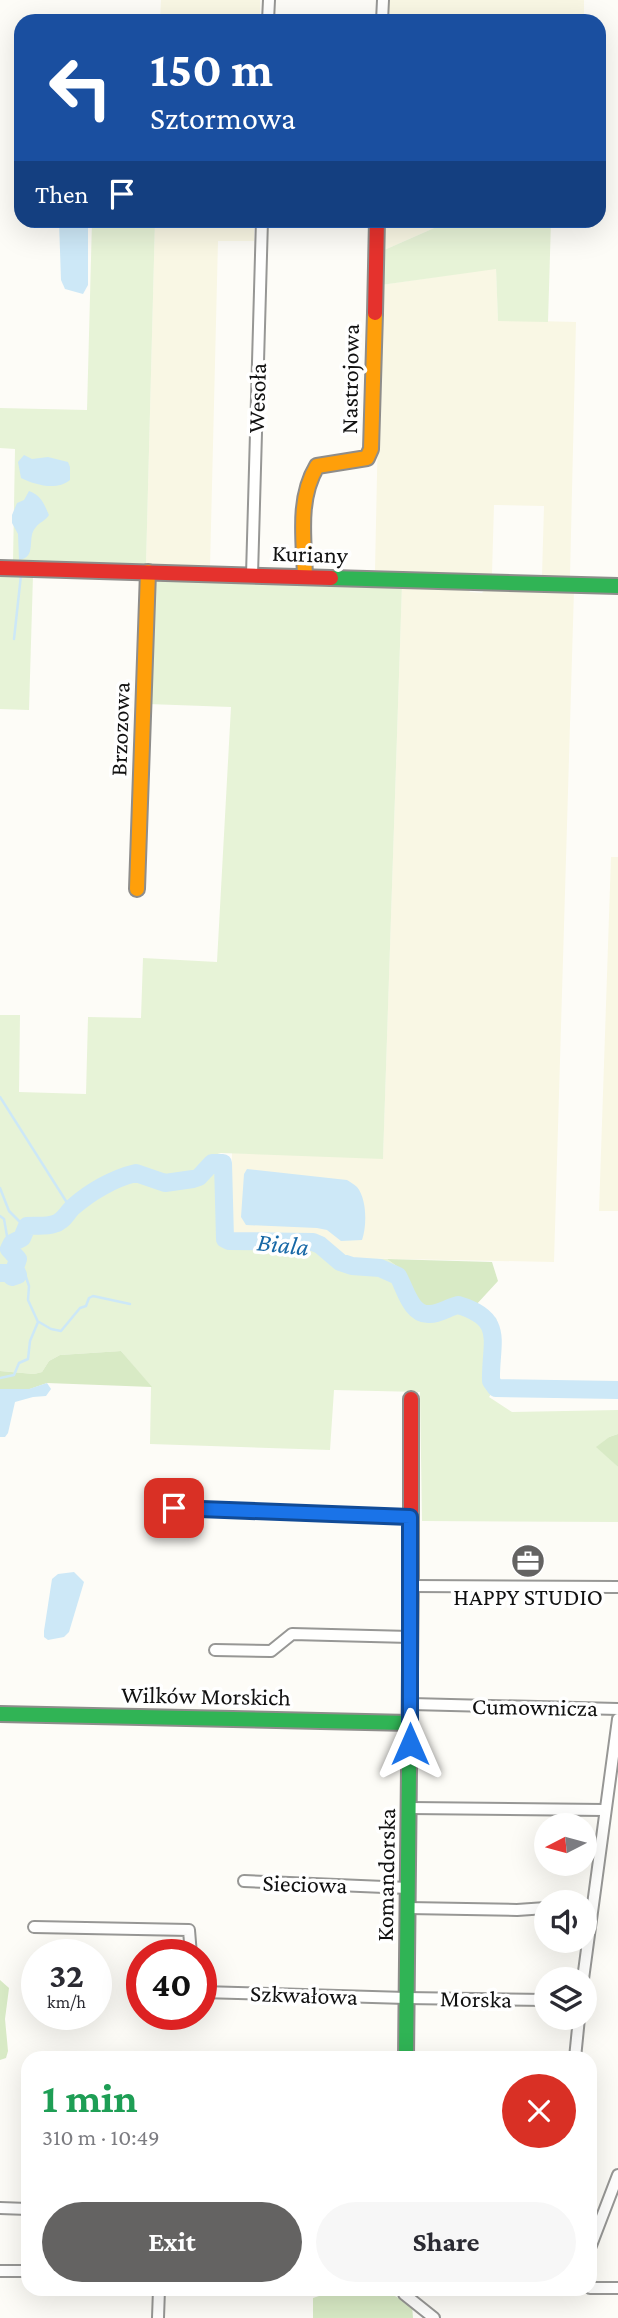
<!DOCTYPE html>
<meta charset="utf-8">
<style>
:root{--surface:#fff;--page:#f7f7f7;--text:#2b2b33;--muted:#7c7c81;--accent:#646362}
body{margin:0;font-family:"Crimson Pro",serif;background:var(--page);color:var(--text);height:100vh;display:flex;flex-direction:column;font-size:26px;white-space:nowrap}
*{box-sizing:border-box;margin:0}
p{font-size:23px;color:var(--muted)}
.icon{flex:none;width:38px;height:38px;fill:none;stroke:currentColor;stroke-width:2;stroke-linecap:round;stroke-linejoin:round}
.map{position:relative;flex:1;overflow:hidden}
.sheet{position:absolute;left:21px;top:2051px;width:576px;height:245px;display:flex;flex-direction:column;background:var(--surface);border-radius:21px;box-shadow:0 7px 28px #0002}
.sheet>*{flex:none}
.top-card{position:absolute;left:14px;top:14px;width:592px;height:214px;border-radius:21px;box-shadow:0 7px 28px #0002;background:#1a4fa0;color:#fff;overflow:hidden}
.needle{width:46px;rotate:264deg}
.controls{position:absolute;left:534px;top:1813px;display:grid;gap:14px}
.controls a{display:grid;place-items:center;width:63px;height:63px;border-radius:50%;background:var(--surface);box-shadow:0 7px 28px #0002;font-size:35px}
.speed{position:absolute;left:21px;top:1939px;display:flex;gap:14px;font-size:35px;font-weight:700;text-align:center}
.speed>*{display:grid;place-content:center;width:91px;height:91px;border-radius:50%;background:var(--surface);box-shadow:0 7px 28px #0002;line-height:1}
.speed small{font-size:18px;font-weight:400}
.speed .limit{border:10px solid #d22;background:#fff;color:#111}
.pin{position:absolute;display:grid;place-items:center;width:60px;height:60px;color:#fff;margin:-30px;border-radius:14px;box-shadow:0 4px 10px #0006}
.me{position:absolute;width:77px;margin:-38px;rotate:0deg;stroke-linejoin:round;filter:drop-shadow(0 0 5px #0008)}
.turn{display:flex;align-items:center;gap:24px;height:147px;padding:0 21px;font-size:32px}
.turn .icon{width:91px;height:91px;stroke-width:2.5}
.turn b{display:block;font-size:49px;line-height:60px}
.then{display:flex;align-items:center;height:66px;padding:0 21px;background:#0003;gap:14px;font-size:26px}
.round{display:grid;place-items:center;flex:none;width:74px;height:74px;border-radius:37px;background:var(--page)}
.headline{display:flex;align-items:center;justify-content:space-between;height:119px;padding:0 21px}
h1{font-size:42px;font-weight:700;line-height:52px;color:#1e9e55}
.primary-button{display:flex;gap:14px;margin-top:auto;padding:14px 21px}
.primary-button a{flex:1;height:80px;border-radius:42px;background:var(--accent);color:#fff;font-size:28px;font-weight:700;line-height:80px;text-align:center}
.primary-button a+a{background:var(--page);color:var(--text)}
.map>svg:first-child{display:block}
</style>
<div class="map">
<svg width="618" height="2318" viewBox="0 0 618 2318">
<rect width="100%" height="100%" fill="#fdfcf7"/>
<g fill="#f9f7e4">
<path d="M 161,0 L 260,0 L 260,21 L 160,21 Z"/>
<rect x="388" y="0" width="196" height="21"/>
<path d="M 155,221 L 254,221 L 254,241 L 218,241 L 210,567 L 146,565 Z"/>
<path d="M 382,221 L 450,221 L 382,251 Z"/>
<path d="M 496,268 L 498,320 L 576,322 L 570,576 L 542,576 L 544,506 L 494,505 L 492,574 L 375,570 L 381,285 Z"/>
<path d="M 402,585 L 466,587 L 470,592 L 482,593 L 486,588 L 574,590 L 554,1262 L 348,1258 L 318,1238 L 230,1236 L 232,1153 L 383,1158 Z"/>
<path d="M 611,857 L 618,857 L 618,1211 L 599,1211 Z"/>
</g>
<g fill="#e7f3d7">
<path d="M 92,221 L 155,221 L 146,565 L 13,563 L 15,449 L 0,448 L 0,408 L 87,410 Z"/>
<path d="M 450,221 L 551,221 L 548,322 L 498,321 L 496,269 L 381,285 L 382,251 Z"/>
<path d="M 0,574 L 33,575 L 29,710 L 0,709 Z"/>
<path d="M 152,578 L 402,585 L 383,1159 L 221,1153 L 210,1156 L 196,1170 L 206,1170 L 212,1163 L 223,1163 L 225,1239 L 230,1236 L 318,1238 L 348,1258 L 387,1259 L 405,1272 L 413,1296 L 457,1298 L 496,1318 L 500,1331 L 500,1382 L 489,1397 L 512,1412 L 618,1410 L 618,1434 L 609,1437 L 597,1447 L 618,1467 L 618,1522 L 422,1521 L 420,1392 L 334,1390 L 330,1450 L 150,1444 L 151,1387 L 121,1351 L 60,1355 L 49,1361 L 42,1372 L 34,1374 L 0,1371 L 0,1015 L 20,1015 L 19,1092 L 86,1094 L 88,1017 L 141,1018 L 143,958 L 217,962 L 231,707 L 148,704 Z"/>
</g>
<g fill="#d8eac5">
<path d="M 387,1259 L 492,1262 L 498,1281 L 475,1306 L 457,1298 L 429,1310 L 413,1296 L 405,1272 Z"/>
<path d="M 121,1351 L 152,1387 L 47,1383 L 30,1389 L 0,1389 L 0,1371 L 34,1374 L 42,1372 L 49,1361 L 60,1355 Z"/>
<path d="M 618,1434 L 618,1467 L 596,1447 L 609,1437 Z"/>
<path d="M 0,1980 L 9,1988 L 5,2019 L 8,2051 L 6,2058 L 0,2060 Z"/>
<path d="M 340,2289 C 373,2289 383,2288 412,2305 L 413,2318 L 313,2318 L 313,2298 Z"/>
</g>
<g fill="#cde8f7">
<path d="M 59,221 L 88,221 L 88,285 L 83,294 L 65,289 L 61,280 Z"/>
<path d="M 24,455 L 32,459 L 48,457 L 68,462 L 70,467 L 70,480 C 57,491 35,485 21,478 L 18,462 Z"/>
<path d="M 29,491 C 41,495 44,504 49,515 C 45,521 40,522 36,527 C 26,537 38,557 19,560 L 18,534 L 12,523 L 12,515 L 17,503 L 24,500 Z"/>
<path d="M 247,1169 L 347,1180 C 350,1182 354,1184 357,1187 C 367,1199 367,1226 362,1240 L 341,1241 L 327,1230 L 317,1228 L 246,1225 L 241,1217 L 244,1174 Z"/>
<path d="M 47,1383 L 51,1389 L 46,1396 L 33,1397 L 15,1402 L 8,1433 L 5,1437 L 0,1437 L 0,1389 L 29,1389 Z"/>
<path d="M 74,1572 L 84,1582 L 69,1632 L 64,1637 L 48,1640 L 44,1637 L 44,1631 L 52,1579 L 58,1574 Z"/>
</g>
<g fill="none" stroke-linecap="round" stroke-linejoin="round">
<g stroke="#cde8f7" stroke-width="2.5">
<path d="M 14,639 L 21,575"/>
<path d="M 0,1097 L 71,1209"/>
<path d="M 0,1188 L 9,1211 L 25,1227"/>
<path d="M 0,1216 L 4,1219 L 7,1236 L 12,1243"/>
<path d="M 39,1322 L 51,1329 L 61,1331 L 80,1308 L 86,1306 L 89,1298 L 93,1296 L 130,1304"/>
<path d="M 0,1378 L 14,1375 L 19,1363 L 28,1359 L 30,1341 L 38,1322 L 28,1300 L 29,1286 L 25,1274 L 18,1274"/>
</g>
<path stroke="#cde8f7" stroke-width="18" d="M 0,1273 L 8,1273 L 12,1277 L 18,1275 L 15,1268 L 18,1259 L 9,1249 L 12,1243 L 22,1238 L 27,1226 C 36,1225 45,1227 54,1224 C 63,1222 66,1214 73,1207 C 90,1192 114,1178 136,1173 L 165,1183 L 193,1179 L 199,1177 L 212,1163 L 223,1163 L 225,1239 L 229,1241 L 313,1242 L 320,1245 L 340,1262 L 352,1266 L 380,1268 L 398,1276 C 405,1288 411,1316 430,1314 C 439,1314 449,1307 458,1305 C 506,1319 490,1342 491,1381 L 496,1388 L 618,1390"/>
<g stroke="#979795" stroke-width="14">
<g id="street">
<path d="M 268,21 L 269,0"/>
<path d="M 382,21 L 383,0"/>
<path d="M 252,575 L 262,220"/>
<path d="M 174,1508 L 410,1517"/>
<path d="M 411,1586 L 618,1587"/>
<path d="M 215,1650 L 271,1651 L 292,1634 L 410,1637"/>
<path d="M 411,1704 L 618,1709"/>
<path d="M 410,1808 L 604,1810"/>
<path d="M 244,1881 L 408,1888"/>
<path d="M 408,1908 L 517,1910 L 546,1908"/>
<path d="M 34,1927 L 189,1930 L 191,1955"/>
<path d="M 583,1979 L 618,1719"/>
<path d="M 201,1992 L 406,1998 L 546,2000"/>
<path d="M 575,2058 L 579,2018"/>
<path d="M 0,2208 L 28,2209"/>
<path d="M 590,2248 L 618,2175"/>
<path d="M 0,2271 L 28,2271"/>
<path d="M 590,2288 L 618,2288"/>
<path d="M 403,2289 L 404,2294 L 434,2318"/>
<path d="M 158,2318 L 159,2289"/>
</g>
</g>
<g stroke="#8e8d8b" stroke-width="18">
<g id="fast">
<path d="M 331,578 L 618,586"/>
<path d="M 0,1714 L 410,1723"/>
<path d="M 406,2058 L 411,1574"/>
</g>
</g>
<g stroke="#8e8d8b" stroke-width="18">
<g id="slow">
<path d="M 305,577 C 304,540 297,499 317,466 L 367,458 L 371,449 L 375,313"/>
<path d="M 137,889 L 148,572"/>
</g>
</g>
<g stroke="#8e8d8b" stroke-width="18">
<g id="jam">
<path d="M 375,313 L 377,220"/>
<path d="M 0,568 L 331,578"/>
<path d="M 411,1574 L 411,1399"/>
</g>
</g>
<use href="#street" stroke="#fffffe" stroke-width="10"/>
<use href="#fast" stroke="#30b455" stroke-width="14"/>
<use href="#slow" stroke="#ff9f0a" stroke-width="14"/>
<use href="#jam" stroke="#e5322d" stroke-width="14"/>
</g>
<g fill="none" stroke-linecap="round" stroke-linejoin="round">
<g stroke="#114b97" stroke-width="18">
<path id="route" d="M 174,1508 L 410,1517 L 410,1744"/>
</g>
<use href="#route" stroke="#1a73e8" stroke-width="12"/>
</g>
<defs>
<g id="office-disc" transform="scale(1.75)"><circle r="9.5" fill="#646362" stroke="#fff"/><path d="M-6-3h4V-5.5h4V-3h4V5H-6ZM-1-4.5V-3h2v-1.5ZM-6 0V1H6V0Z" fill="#fff"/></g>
</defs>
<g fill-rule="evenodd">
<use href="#office-disc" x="528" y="1561"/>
</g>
<g text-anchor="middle" stroke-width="7" stroke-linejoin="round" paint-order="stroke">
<g font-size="24" fill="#111" stroke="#fff">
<text transform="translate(350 379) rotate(-89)" y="8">Nastrojowa</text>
<text transform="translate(257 398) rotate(-88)" y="8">Wesoła</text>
<text transform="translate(310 554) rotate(2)" y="8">Kuriany</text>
<text transform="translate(120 729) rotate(-88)" y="8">Brzozowa</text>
<text transform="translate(206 1696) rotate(1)" y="8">Wilków Morskich</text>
<text transform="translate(535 1707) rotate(1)" y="8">Cumownicza</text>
<text transform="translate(386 1875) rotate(-89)" y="8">Komandorska</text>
<text transform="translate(305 1884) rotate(2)" y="8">Sieciowa</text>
<text transform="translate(304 1995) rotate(2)" y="8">Szkwałowa</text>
<text transform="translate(476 1999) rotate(1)" y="8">Morska</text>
</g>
<g font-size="24" fill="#111" stroke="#fff">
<text x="528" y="1605">HAPPY STUDIO</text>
</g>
<g font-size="26" font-style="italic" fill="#1768a6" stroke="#fff">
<text transform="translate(283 1244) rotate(6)" y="9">Biala</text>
</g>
</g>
</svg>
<div class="controls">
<a><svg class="needle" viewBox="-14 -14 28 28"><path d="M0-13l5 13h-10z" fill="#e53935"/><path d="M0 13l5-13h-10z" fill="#7c7c81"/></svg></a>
<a><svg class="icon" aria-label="sound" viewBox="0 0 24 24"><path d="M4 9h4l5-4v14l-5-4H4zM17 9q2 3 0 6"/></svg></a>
<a><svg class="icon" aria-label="layers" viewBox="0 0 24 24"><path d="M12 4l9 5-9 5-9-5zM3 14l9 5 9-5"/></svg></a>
</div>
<div class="speed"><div>32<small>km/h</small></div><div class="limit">40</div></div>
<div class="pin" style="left:174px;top:1508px;background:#d93025"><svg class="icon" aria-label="arrive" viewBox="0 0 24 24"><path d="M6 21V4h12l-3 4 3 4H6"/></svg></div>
<svg class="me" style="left:410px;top:1744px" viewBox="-20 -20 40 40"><path d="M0-17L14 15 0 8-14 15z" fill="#1a73e8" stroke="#fff" stroke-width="4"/></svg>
<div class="top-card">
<div class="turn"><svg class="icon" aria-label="left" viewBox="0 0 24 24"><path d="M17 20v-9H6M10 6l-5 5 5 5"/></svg><div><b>150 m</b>Sztormowa</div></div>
<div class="then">Then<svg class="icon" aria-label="arrive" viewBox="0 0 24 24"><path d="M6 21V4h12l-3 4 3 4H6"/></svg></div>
</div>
<section class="sheet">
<div class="headline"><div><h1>1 min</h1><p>310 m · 10:49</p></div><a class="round" style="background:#d93025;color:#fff"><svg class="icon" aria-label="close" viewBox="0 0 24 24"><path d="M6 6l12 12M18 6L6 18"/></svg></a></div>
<div class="primary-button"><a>Exit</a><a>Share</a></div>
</section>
</div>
